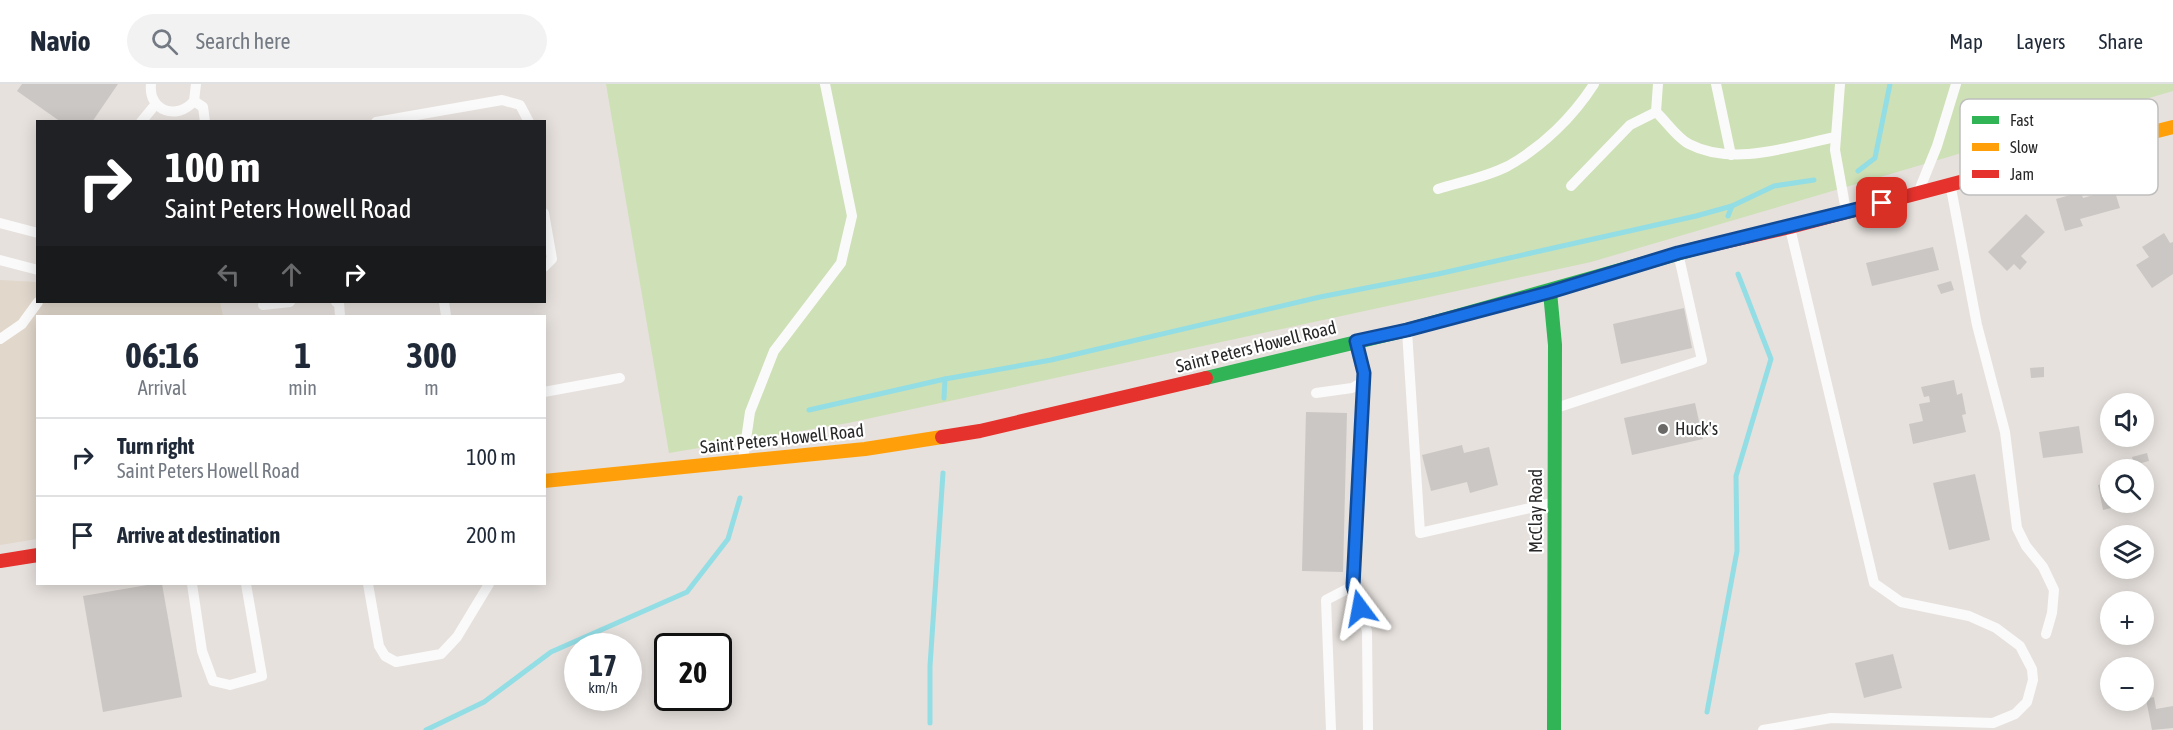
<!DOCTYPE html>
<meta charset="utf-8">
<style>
:root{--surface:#fff;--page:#f2f2f3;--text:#1f2937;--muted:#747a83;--line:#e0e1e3}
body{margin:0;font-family:"Asap Condensed",sans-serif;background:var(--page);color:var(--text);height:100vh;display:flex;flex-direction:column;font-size:22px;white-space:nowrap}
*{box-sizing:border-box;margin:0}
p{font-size:20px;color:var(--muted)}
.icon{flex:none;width:33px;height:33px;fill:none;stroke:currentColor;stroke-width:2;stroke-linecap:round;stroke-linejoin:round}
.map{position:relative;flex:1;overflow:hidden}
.drawer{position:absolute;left:36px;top:231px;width:510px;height:270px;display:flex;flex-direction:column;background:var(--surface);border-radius:0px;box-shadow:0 3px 15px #0003}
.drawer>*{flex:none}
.guide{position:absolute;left:36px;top:36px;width:510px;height:183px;border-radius:0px;box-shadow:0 3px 15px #0003;background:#202124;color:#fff;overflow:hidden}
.tools{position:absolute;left:2100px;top:309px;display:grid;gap:12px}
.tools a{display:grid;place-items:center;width:54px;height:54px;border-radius:50%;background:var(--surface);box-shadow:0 3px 15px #0003;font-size:30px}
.speed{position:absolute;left:564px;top:549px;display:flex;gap:12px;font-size:30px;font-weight:700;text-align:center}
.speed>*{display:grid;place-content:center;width:78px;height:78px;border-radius:50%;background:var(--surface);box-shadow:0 3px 15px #0003;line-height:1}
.speed small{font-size:15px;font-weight:400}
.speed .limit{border:3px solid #111;border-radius:9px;background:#fff;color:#111}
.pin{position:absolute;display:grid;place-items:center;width:51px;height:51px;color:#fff;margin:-26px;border-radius:12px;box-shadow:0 3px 9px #0006}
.me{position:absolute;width:66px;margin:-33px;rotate:347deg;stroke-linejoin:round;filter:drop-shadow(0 0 4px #0008)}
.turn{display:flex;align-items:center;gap:21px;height:126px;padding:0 30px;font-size:27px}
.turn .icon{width:78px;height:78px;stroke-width:2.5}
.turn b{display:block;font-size:42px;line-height:51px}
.lanes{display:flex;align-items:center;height:57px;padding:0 30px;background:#0003;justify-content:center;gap:30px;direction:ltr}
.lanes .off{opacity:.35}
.eta{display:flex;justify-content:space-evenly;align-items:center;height:102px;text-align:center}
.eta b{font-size:36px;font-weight:700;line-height:42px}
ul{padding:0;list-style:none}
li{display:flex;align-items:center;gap:18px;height:78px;padding:0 30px;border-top:2px solid var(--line)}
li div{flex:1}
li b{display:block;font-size:22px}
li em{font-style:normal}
header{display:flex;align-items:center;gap:36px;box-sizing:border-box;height:84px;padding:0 30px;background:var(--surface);border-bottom:2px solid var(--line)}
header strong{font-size:28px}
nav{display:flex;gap:33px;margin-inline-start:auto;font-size:21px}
.search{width:420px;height:54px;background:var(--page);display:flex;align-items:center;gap:15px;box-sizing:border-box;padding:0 21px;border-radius:33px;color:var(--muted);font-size:22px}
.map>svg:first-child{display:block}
</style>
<header>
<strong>Navio</strong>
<div class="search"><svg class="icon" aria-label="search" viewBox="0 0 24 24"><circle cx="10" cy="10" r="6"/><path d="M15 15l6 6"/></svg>Search here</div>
<nav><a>Map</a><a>Layers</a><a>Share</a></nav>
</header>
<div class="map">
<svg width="2173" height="646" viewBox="0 0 2173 646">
<rect width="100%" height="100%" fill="#e6e1dd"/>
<path fill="#e1d7cb" d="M 0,196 L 37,198 L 38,218 L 220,218 L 223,232 L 38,232 L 37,455 L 0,461 Z"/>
<path fill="#cee0b6" d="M 606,0 L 2173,0 L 2173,7 L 1591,178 L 848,339 L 669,369 Z"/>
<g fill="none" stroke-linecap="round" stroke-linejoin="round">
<g stroke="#93dde5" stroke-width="5">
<path d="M 1858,87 L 1875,74 L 1890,0"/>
<path d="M 1728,132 L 1732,122"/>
<path d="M 944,314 L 945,295"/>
<path d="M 809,326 L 945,295 L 1051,276 L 1320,213 L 1438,190 L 1696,132 L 1732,122 L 1774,102 L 1814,96"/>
<path d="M 1707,628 L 1737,467 L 1736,392 L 1771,275 L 1738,190"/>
<path d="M 930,639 L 930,582 L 943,389"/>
<path d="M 426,646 L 484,618 L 551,568 L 687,508 L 728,455 L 740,414"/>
</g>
</g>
<g fill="#cbc7c4">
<path d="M 22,0 L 118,0 L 92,38 L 61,38 L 17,7 Z"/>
<path d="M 2114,105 L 2120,124 L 2080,135 L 2083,142 L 2065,147 L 2056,115 L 2081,108 L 2083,114 Z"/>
<path d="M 2026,130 L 2045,148 L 2021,172 L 2027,178 L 2020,186 L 2014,180 L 2007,187 L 1988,168 Z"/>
<path d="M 2164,149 L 2170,159 L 2173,158 L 2173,190 L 2152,204 L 2136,181 L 2149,173 L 2142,163 Z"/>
<path d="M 1933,163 L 1939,186 L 1872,202 L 1866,179 Z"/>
<path d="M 1951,197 L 1954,206 L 1941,210 L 1937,201 Z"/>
<path d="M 1684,224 L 1692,264 L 1621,280 L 1613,240 Z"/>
<path d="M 2044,283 L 2044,293 L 2031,294 L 2030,284 Z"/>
<path d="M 1954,296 L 1957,311 L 1962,309 L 1966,330 L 1962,331 L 1966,348 L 1913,360 L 1909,340 L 1923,337 L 1919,320 L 1930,318 L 1929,312 L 1924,313 L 1921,303 Z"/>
<path d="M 1695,319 L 1703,355 L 1632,371 L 1624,334 Z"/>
<path d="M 1306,328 L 1347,329 L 1343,488 L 1302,487 Z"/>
<path d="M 2079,342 L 2083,369 L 2043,374 L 2039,348 Z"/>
<path d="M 1462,361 L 1464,369 L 1489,363 L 1498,401 L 1470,409 L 1467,398 L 1431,407 L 1422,371 Z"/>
<path d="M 2147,369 L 2149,377 L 2134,381 L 2132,373 Z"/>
<path d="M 1975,390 L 1990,456 L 1949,466 L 1933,399 Z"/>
<path d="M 2110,398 L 2110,418 L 2128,420 L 2103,426 L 2098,401 Z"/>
<path d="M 153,500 L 162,500 L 182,613 L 103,628 L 83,512 Z"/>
<path d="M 1893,570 L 1902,604 L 1864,614 L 1855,579 Z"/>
<path d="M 2154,613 L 2156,625 L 2173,622 L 2173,644 L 2152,646 L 2146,615 Z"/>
</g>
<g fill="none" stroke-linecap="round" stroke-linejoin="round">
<g stroke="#fbfafa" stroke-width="10">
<path d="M 151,0 C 148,27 177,37 194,17 L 196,0"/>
<path d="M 1658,0 L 1656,28 C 1666,37 1677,54 1689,60 C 1733,83 1791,62 1835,53"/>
<path d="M 1716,0 L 1731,71"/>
<path d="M 1840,0 L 1835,66 L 1846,127"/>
<path d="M 194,17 L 203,23 L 205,38"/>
<path d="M 141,38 L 155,21"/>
<path d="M 376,38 L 502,16 L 520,21 L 529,38"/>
<path d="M 1950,99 L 1977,241 L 2005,348 L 2017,444 L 2026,462 L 2043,483 L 2054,506 L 2052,529 L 2046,550"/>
<path d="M 1571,102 L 1630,41 L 1656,28"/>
<path d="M 1920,104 L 1937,62 L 1956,0"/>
<path d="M 1438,105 C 1460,98 1487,93 1508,82 C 1542,63 1573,33 1594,0"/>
<path d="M 544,129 L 552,175 L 544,183"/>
<path d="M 0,139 L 38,149"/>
<path d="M 0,176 L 38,186"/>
<path d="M 336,218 L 339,219 L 340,232"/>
<path d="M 444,218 L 446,232"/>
<path d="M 263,221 L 290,218"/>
<path d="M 1407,247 L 1420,449 L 1552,419"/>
<path d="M 0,255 L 22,240 L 38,218"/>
<path d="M 1361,299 L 1353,502 L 1367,547 L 1368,646"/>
<path d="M 544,308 L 620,294"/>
<path d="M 1316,309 L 1352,304 L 1361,299 L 1364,289 L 1357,260"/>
<path d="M 1556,324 L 1702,276 L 1678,169"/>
<path d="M 743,376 L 750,328 L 774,267 L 841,179 L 852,132 L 825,0"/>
<path d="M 192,500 L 202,567 L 213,597 L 230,601 L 262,592 L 246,500"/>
<path d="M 368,500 L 379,562 L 385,572 L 396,578 L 441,570 L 457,553 L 489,500"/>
<path d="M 1331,646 L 1326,516 L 1353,502"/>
<path d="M 1763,646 L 1831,634 L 1993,639 L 2015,630 L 2027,618 L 2033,596 L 2032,585 L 2020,562 L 1996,544 L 1969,532 L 1901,518 L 1874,499 L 1790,144"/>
</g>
<g stroke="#30b455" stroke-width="14">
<path d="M 1550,208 L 1555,261 L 1554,646"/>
<path d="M 1206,294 L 1407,246 L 1698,164"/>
</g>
<g stroke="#ff9f0a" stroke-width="14">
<path d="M 2070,69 L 2173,43"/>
<path d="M 544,397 L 865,365 L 942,353"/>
</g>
<g stroke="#e5322d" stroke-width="14">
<path d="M 1698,164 L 1790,143 L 2070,69"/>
<path d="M 942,353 L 980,347 L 1206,294"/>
<path d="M 0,477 L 38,471"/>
</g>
</g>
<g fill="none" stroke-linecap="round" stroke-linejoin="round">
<g stroke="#114b97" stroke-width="15">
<path id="route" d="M 1360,524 L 1353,502 L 1364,289 L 1356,257 L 1407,246 L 1550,208 L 1678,169 L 1882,119"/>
</g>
<use href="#route" stroke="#1a73e8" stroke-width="10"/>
</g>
<circle fill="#6a6967" stroke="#fff" stroke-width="2" cx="1663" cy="345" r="6"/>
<g text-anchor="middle" stroke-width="4.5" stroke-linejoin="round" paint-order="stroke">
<g font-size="18" fill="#282828" stroke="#fff">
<text transform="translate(1256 263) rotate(-14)" y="6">Saint Peters Howell Road</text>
<text transform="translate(782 355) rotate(-6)" y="6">Saint Peters Howell Road</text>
<text transform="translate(1536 427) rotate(-90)" y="6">McClay Road</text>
</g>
<g font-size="18" fill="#282828" stroke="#fff" text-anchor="start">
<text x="1675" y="351">Huck's</text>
</g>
</g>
<rect x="1960" y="15" width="198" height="96" rx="9" fill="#fff" stroke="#bebebe" stroke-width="1.5"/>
<rect x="1972" y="32" width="27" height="8" fill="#30b455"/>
<rect x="1972" y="59" width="27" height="8" fill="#ff9f0a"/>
<rect x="1972" y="86" width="27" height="8" fill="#e5322d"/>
<g font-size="16" fill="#282828">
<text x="2010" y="42">Fast</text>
<text x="2010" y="69">Slow</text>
<text x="2010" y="96">Jam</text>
</g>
</svg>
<div class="tools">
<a><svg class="icon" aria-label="sound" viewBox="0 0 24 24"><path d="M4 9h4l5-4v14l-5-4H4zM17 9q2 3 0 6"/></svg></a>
<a><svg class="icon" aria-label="search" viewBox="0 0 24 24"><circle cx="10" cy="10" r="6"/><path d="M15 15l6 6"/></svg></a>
<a><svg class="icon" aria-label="layers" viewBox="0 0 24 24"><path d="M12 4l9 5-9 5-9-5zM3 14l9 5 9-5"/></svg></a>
<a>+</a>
<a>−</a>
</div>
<div class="speed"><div>17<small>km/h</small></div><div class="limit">20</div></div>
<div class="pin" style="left:1882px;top:119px;background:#d93025"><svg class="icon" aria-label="arrive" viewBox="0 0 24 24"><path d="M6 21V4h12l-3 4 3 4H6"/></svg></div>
<svg class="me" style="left:1360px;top:524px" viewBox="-20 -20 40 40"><path d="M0-17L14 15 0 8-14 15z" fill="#1a73e8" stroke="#fff" stroke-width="4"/></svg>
<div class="guide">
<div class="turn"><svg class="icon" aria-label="right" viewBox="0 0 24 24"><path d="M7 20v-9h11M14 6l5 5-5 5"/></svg><div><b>100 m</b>Saint Peters Howell Road</div></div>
<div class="lanes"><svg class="icon off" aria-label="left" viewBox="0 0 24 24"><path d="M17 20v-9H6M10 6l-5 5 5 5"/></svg><svg class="icon off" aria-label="ahead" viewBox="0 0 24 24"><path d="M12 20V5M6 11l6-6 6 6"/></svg><svg class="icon" aria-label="right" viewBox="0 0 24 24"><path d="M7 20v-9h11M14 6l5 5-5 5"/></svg></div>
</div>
<section class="drawer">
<div class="eta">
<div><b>06:16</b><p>Arrival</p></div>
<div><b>1</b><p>min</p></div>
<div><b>300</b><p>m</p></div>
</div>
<ul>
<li><svg class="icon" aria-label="right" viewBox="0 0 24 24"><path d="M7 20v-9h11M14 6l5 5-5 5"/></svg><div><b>Turn right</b><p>Saint Peters Howell Road</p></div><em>100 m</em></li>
<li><svg class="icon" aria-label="arrive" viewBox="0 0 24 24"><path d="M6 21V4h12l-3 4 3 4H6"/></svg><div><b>Arrive at destination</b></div><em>200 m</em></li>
</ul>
</section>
</div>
